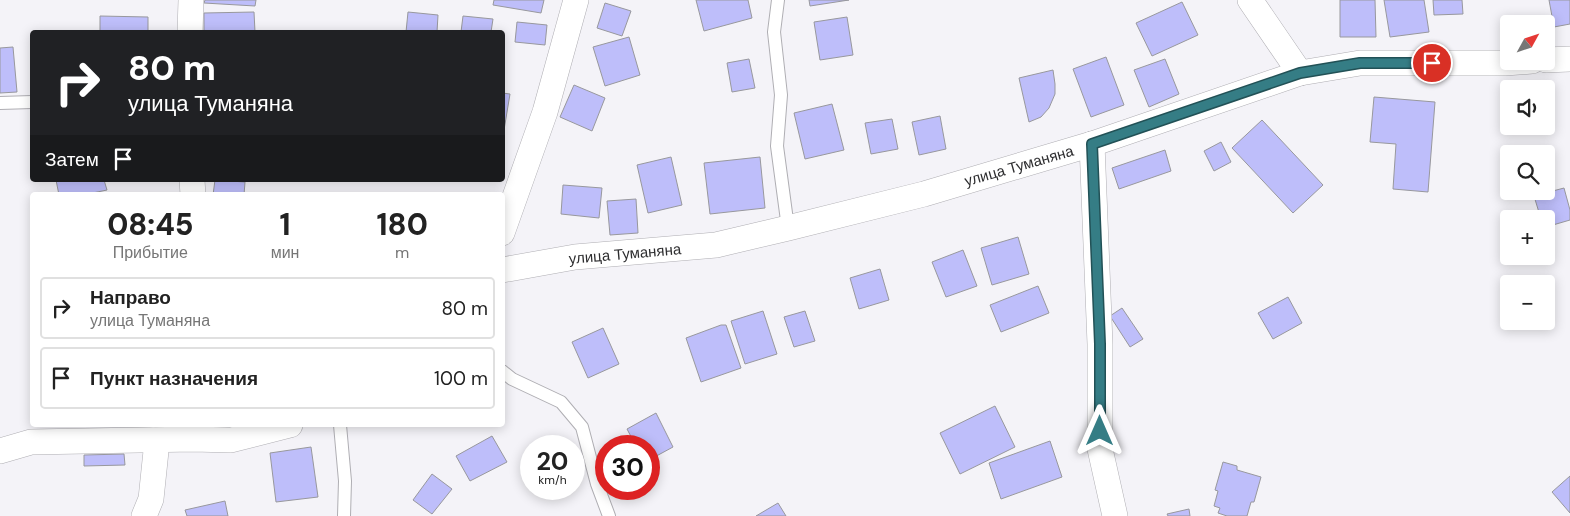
<!DOCTYPE html>
<html lang="ru">
<meta charset="utf-8">
<style>
:root{--surface:#fff;--page:#f6f6f6;--text:#222;--muted:#767676;--line:#e0e0e0}
body{margin:0;font-family:"DM Sans",sans-serif;background:var(--page);color:var(--text);height:100vh;display:flex;flex-direction:column;font-size:19px;white-space:nowrap}
*{box-sizing:border-box;margin:0}
p{font-size:16px;color:var(--muted)}
.icon{flex:none;width:28px;height:28px;fill:none;stroke:currentColor;stroke-width:2;stroke-linecap:round;stroke-linejoin:round}
.map{position:relative;flex:1;overflow:hidden}
.panel{position:absolute;left:30px;top:192px;width:475px;height:235px;display:flex;flex-direction:column;background:var(--surface);border-radius:5px;box-shadow:0 2px 12px #0003}
.panel>*{flex:none}
.hud{position:absolute;left:30px;top:30px;width:475px;height:152px;border-radius:5px;box-shadow:0 2px 12px #0003;background:#202124;color:#fff;overflow:hidden}
.needle{width:32px;rotate:50deg}
.fabs{position:absolute;left:1500px;top:15px;display:grid;gap:10px}
.fabs a{display:grid;place-items:center;width:55px;height:55px;border-radius:5px;background:var(--surface);box-shadow:0 2px 12px #0003;font-size:25px}
.speed{position:absolute;left:520px;top:435px;display:flex;gap:10px;font-size:25px;font-weight:700;text-align:center}
.speed>*{display:grid;place-content:center;width:65px;height:65px;border-radius:50%;background:var(--surface);box-shadow:0 2px 12px #0003;line-height:1}
.speed small{font-size:12px;font-weight:400}
.speed .limit{border:8px solid #d22;background:#fff;color:#111}
.pin{position:absolute;display:grid;place-items:center;width:42px;height:42px;color:#fff;margin:-21px;border:2px solid #fff;border-radius:50%;box-shadow:0 1px 5px #0007}
.me{position:absolute;width:55px;margin:-28px;rotate:0deg;stroke-linejoin:round;filter:drop-shadow(0 0 4px #0008)}
.turn{display:flex;align-items:center;gap:18px;height:105px;padding:0 15px;font-size:22px}
.turn .icon{width:65px;height:65px;stroke-width:2.5}
.turn b{display:block;font-size:35px;line-height:42px}
.then{display:flex;align-items:center;height:48px;padding:0 15px;background:#0003;gap:10px;font-size:19px}
.eta{display:flex;justify-content:space-evenly;align-items:center;height:85px;text-align:center}
.eta b{font-size:30px;font-weight:800;line-height:35px}
ul{padding:0;list-style:none}
li{display:flex;align-items:center;gap:15px;height:62px;margin:0 10px 8px;padding:0 5px;border:2px solid var(--line);border-radius:5px}
li div{flex:1}
li b{display:block;font-size:19px}
li em{font-style:normal}
.map>svg:first-child{display:block}
</style>
<div class="map">
<svg width="1570" height="516" viewBox="0 0 1570 516">
<rect width="100%" height="100%" fill="#f4f3f8"/>
<g fill="#bebefa" stroke="#98989d">
<path d="M 205,0 L 256,0 L 255,6 L 204,3 Z"/>
<path d="M 494,0 L 544,0 L 541,13 L 493,5 Z"/>
<path d="M 696,0 L 748,0 L 752,18 L 704,31 Z"/>
<path d="M 809,0 L 849,0 L 810,6 Z"/>
<path d="M 1340,0 L 1375,0 L 1376,37 L 1340,37 Z"/>
<path d="M 1384,0 L 1424,0 L 1429,32 L 1390,37 Z"/>
<path d="M 1433,0 L 1462,0 L 1463,14 L 1434,15 Z"/>
<path d="M 1549,0 L 1570,0 L 1570,24 L 1554,27 Z"/>
<path d="M 1182,2 L 1198,35 L 1152,56 L 1136,23 Z"/>
<path d="M 605,3 L 631,11 L 622,36 L 597,28 Z"/>
<path d="M 254,12 L 255,32 L 204,32 L 204,13 Z"/>
<path d="M 408,12 L 438,15 L 437,32 L 406,32 Z"/>
<path d="M 100,16 L 148,17 L 148,32 L 100,32 Z"/>
<path d="M 463,16 L 493,19 L 491,32 L 461,32 Z"/>
<path d="M 847,17 L 853,55 L 820,60 L 814,22 Z"/>
<path d="M 517,22 L 547,25 L 545,45 L 515,42 Z"/>
<path d="M 629,37 L 640,75 L 605,86 L 593,47 Z"/>
<path d="M 13,47 L 17,92 L 0,93 L 0,48 Z"/>
<path d="M 1106,57 L 1124,105 L 1091,117 L 1073,69 Z"/>
<path d="M 749,59 L 755,88 L 732,92 L 727,63 Z"/>
<path d="M 1165,59 L 1179,94 L 1149,107 L 1134,70 Z"/>
<path d="M 1053,70 L 1055,84 L 1055,94 L 1049,108 L 1041,117 L 1029,122 L 1019,78 Z"/>
<path d="M 574,85 L 605,98 L 592,131 L 560,117 Z"/>
<path d="M 502,93 L 510,94 L 504,130 L 502,130 Z"/>
<path d="M 1374,97 L 1435,102 L 1428,192 L 1393,189 L 1396,144 L 1370,142 Z"/>
<path d="M 832,104 L 844,150 L 805,159 L 794,113 Z"/>
<path d="M 940,116 L 946,149 L 919,155 L 912,122 Z"/>
<path d="M 892,119 L 898,149 L 871,154 L 865,123 Z"/>
<path d="M 1262,120 L 1323,185 L 1293,213 L 1232,148 Z"/>
<path d="M 1221,142 L 1231,162 L 1214,171 L 1204,151 Z"/>
<path d="M 1165,150 L 1171,171 L 1119,189 L 1112,168 Z"/>
<path d="M 671,157 L 682,205 L 648,213 L 637,165 Z"/>
<path d="M 760,157 L 765,208 L 710,214 L 704,163 Z"/>
<path d="M 56,180 L 104,180 L 107,190 L 83,195 L 59,195 Z"/>
<path d="M 215,180 L 245,182 L 244,195 L 213,195 Z"/>
<path d="M 563,185 L 602,188 L 599,218 L 561,214 Z"/>
<path d="M 1564,188 L 1570,210 L 1570,220 L 1546,227 L 1546,219 L 1541,219 L 1534,196 Z"/>
<path d="M 636,199 L 638,233 L 610,235 L 607,201 Z"/>
<path d="M 1018,237 L 1029,274 L 992,285 L 981,248 Z"/>
<path d="M 963,250 L 977,286 L 946,297 L 932,262 Z"/>
<path d="M 880,269 L 889,300 L 859,309 L 850,278 Z"/>
<path d="M 1038,286 L 1049,313 L 1001,332 L 990,305 Z"/>
<path d="M 1288,297 L 1302,323 L 1273,339 L 1258,313 Z"/>
<path d="M 1122,308 L 1143,339 L 1130,347 L 1110,316 Z"/>
<path d="M 763,311 L 777,354 L 745,364 L 731,321 Z"/>
<path d="M 805,311 L 815,341 L 794,347 L 784,317 Z"/>
<path d="M 721,325 L 726,325 L 741,368 L 701,382 L 686,338 Z"/>
<path d="M 603,328 L 619,364 L 588,378 L 572,342 Z"/>
<path d="M 995,406 L 1015,447 L 960,474 L 940,433 Z"/>
<path d="M 656,413 L 673,447 L 649,460 L 649,446 L 636,446 L 627,429 Z"/>
<path d="M 492,436 L 507,462 L 470,481 L 456,456 Z"/>
<path d="M 1050,441 L 1062,477 L 1001,499 L 989,463 Z"/>
<path d="M 311,447 L 318,497 L 276,502 L 270,453 Z"/>
<path d="M 124,454 L 125,465 L 84,466 L 84,455 Z"/>
<path d="M 1223,462 L 1237,466 L 1237,470 L 1261,477 L 1254,502 L 1251,502 L 1247,516 L 1227,516 L 1218,513 L 1220,508 L 1214,506 L 1218,491 L 1215,490 Z"/>
<path d="M 432,474 L 452,489 L 432,514 L 413,500 Z"/>
<path d="M 1570,476 L 1570,513 L 1552,492 Z"/>
<path d="M 225,501 L 228,516 L 187,516 L 185,510 Z"/>
<path d="M 778,503 L 786,516 L 756,516 Z"/>
<path d="M 1189,509 L 1190,516 L 1168,516 L 1167,514 Z"/>
</g>
<g fill="none" stroke-linecap="round" stroke-linejoin="round">
<g stroke="#afaeb3" stroke-width="14">
<g id="service">
<path d="M 778,0 L 774,32 L 781,95 L 777,146 L 788,228"/>
<path d="M 0,103 L 32,102"/>
<path d="M 502,371 L 512,379 L 561,402 L 582,427 L 597,484 L 609,516"/>
<path d="M 340,425 L 345,481 L 344,516"/>
</g>
</g>
<g stroke="#afaeb3" stroke-width="26">
<g id="minor">
<path d="M 1250,0 L 1300,73"/>
<path d="M 190,32 L 191,0"/>
<path d="M 1546,60 L 1570,59"/>
<path d="M 1092,144 L 1100,344 L 1100,449 L 1115,516"/>
<path d="M 192,180 L 193,195"/>
<path d="M 502,233 L 545,112 L 576,0"/>
<path d="M 502,270 L 575,257 L 716,245 L 788,228 L 924,194 L 1092,144 L 1300,73 L 1360,63 L 1505,63 L 1532,61"/>
<path d="M 0,451 L 31,442 L 193,439 L 231,440 L 290,425"/>
<path d="M 144,516 L 151,499 L 156,451 L 153,440"/>
</g>
</g>
<use href="#service" stroke="#fff" stroke-width="12"/>
<use href="#minor" stroke="#fff" stroke-width="25"/>
</g>
<g fill="none" stroke-linecap="round" stroke-linejoin="round">
<g stroke="#225156" stroke-width="12">
<path id="route" d="M 1100,431 L 1100,344 L 1092,144 L 1300,73 L 1360,63 L 1432,63"/>
</g>
<use href="#route" stroke="#357d85" stroke-width="9"/>
</g>
<g text-anchor="middle" stroke-width="5" stroke-linejoin="round" paint-order="stroke">
<g font-size="15" fill="#2d2d2f" stroke="#fff">
<text transform="translate(1019 166) rotate(-16)" y="5">улица Туманяна</text>
<text transform="translate(625 254) rotate(-5)" y="5">улица Туманяна</text>
</g>
</g>
</svg>
<div class="fabs">
<a><svg class="needle" viewBox="-14 -14 28 28"><path d="M0-13l5 13h-10z" fill="#e53935"/><path d="M0 13l5-13h-10z" fill="#767676"/></svg></a>
<a><svg class="icon" aria-label="sound" viewBox="0 0 24 24"><path d="M4 9h4l5-4v14l-5-4H4zM17 9q2 3 0 6"/></svg></a>
<a><svg class="icon" aria-label="search" viewBox="0 0 24 24"><circle cx="10" cy="10" r="6"/><path d="M15 15l6 6"/></svg></a>
<a>+</a>
<a>−</a>
</div>
<div class="speed"><div>20<small>km/h</small></div><div class="limit">30</div></div>
<div class="pin" style="left:1432px;top:63px;background:#d93025"><svg class="icon" aria-label="arrive" viewBox="0 0 24 24"><path d="M6 21V4h12l-3 4 3 4H6"/></svg></div>
<svg class="me" style="left:1100px;top:431px" viewBox="-20 -20 40 40"><path d="M0-17L14 15 0 8-14 15z" fill="#357d85" stroke="#fff" stroke-width="4"/></svg>
<div class="hud">
<div class="turn"><svg class="icon" aria-label="right" viewBox="0 0 24 24"><path d="M7 20v-9h11M14 6l5 5-5 5"/></svg><div><b>80 m</b>улица Туманяна</div></div>
<div class="then">Затем<svg class="icon" aria-label="arrive" viewBox="0 0 24 24"><path d="M6 21V4h12l-3 4 3 4H6"/></svg></div>
</div>
<section class="panel">
<div class="eta">
<div><b>08:45</b><p>Прибытие</p></div>
<div><b>1</b><p>мин</p></div>
<div><b>180</b><p>m</p></div>
</div>
<ul>
<li><svg class="icon" aria-label="right" viewBox="0 0 24 24"><path d="M7 20v-9h11M14 6l5 5-5 5"/></svg><div><b>Направо</b><p>улица Туманяна</p></div><em>80 m</em></li>
<li><svg class="icon" aria-label="arrive" viewBox="0 0 24 24"><path d="M6 21V4h12l-3 4 3 4H6"/></svg><div><b>Пункт назначения</b></div><em>100 m</em></li>
</ul>
</section>
</div>
